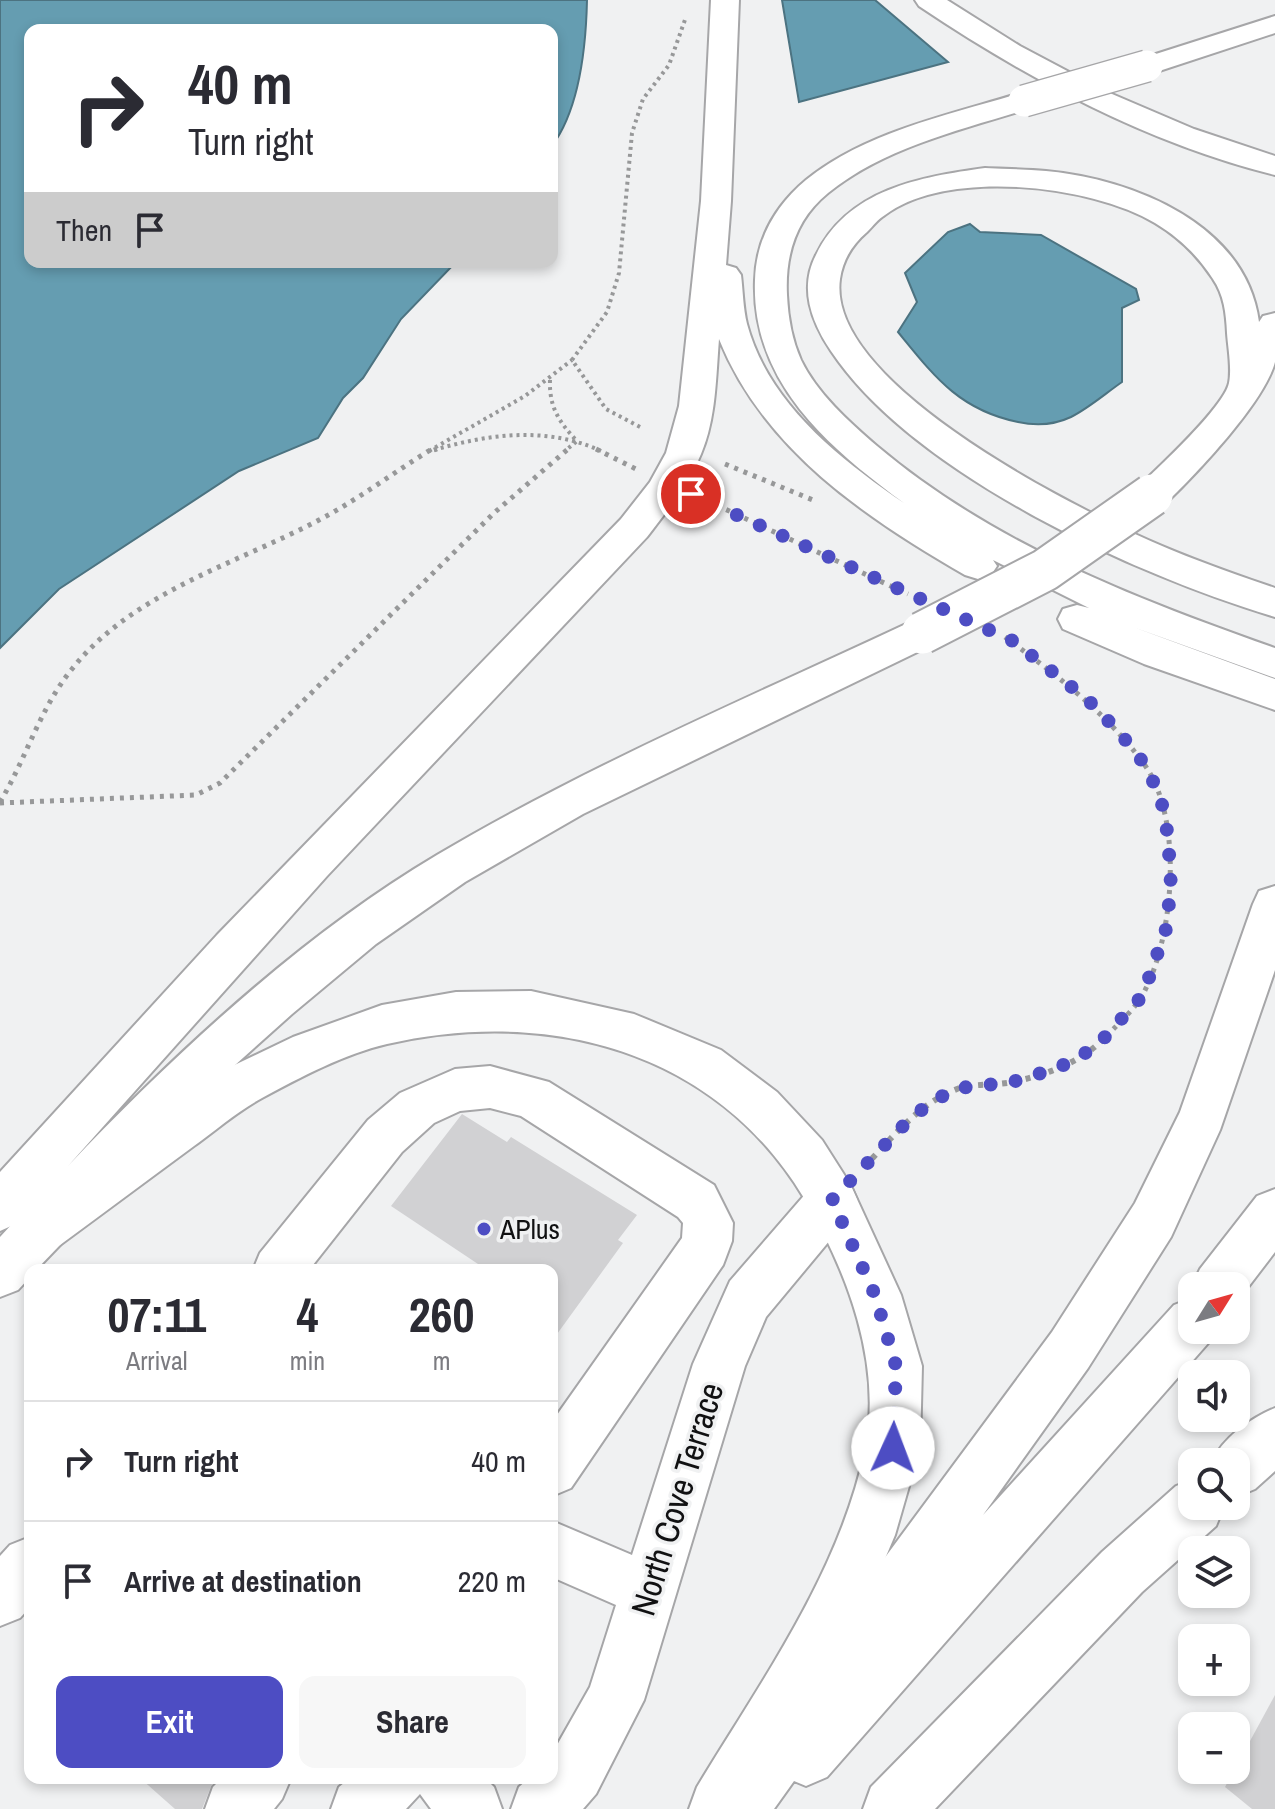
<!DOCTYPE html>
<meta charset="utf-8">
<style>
:root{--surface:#fff;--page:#f7f7f7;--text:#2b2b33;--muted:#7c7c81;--line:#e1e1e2;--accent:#4d4dc3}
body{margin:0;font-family:"Archivo Narrow",sans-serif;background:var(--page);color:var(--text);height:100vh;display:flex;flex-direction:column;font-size:30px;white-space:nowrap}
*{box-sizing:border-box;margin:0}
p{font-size:26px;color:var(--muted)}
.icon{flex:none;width:44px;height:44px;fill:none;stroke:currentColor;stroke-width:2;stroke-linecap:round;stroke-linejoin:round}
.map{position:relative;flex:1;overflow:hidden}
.drawer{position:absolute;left:24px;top:1264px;width:534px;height:520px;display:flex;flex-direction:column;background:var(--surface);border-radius:16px;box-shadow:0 4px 12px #0003}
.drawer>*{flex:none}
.hud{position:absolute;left:24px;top:24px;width:534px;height:244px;border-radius:16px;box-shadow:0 4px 12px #0003;background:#fff;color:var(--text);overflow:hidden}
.needle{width:52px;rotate:53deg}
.fabs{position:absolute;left:1178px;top:1272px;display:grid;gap:16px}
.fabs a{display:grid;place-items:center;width:72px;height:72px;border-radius:16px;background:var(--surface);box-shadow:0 4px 12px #0003;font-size:40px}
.pin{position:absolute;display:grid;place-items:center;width:68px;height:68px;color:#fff;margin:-34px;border:4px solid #fff;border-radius:50%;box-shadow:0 2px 8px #0007}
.me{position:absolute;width:88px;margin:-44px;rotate:2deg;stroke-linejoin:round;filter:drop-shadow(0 0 6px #0008)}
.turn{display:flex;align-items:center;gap:28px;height:168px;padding:0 32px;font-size:36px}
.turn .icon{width:104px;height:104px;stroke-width:2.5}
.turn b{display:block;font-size:56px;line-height:68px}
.then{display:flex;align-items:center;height:76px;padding:0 32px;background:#0003;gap:16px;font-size:30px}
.eta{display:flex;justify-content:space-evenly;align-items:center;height:136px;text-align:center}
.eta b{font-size:48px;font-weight:700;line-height:56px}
.action{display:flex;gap:16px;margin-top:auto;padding:16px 32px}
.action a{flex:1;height:92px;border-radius:16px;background:var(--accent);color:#fff;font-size:32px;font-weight:700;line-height:92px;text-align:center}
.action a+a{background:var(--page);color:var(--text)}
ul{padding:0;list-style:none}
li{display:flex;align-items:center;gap:24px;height:120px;padding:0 32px;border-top:2px solid var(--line)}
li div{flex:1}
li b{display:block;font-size:30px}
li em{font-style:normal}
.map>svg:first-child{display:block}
</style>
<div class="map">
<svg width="1275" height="1809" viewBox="0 0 1275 1809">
<rect width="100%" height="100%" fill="#f0f1f2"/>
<g fill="#659db1" stroke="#4c7381" stroke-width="2">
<path d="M 0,0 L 587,0 C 586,46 580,108 552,146 L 552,30 L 30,30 L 30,262 L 456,262 L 401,319 L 363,378 L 343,398 L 318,438 L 239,471 L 59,589 L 0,648 Z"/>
<path d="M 782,0 L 875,0 L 948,62 L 799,102 Z"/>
<path d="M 970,224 L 980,232 L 1041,235 L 1136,289 L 1139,300 L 1122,308 L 1122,382 C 1106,393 1089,408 1071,417 C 1054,425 1036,426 1018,422 C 959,410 934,376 898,332 L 917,302 L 905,273 L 948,232 Z"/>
</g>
<g fill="#d1d1d3">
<path d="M 462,1114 L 507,1142 L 511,1137 L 637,1215 L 618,1240 L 623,1243 L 552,1341 L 552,1270 L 487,1270 L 391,1206 Z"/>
<path d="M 1275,1695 L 1275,1809 L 1252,1809 L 1225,1787 Z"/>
<path d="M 140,1778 L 210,1778 L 212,1784 L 202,1809 L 175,1809 Z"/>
</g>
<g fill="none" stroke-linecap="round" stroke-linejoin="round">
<g stroke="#a6a6a8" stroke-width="4">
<g id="minor">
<path d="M 490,1066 L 549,1082 L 714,1185 L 733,1223 L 732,1241 L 723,1265 L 571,1488 L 552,1496 L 552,1422 L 682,1238 L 683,1223 L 678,1217 L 521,1116 L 490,1108 L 460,1111 L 434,1123 L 402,1152 L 309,1270 L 253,1270 L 260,1253 L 368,1120 L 400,1093 L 455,1069 Z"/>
<path d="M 832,1177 L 850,1184 L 857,1200 L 850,1216 L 766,1317 L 745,1366 L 644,1700 L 596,1794 L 583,1809 L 511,1809 L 519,1787 L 529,1778 L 552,1778 L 552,1754 L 590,1687 L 616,1605 L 552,1577 L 552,1521 L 632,1555 L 693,1364 L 730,1281 L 814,1184 Z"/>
<path d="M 30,1537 L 30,1607 L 20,1618 L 0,1626 L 0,1556 L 10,1545 Z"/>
<path d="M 222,1778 L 291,1778 L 282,1799 L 274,1809 L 205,1809 L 213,1787 Z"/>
<path d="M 350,1778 L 485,1778 L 494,1787 L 502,1809 L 431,1809 L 420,1794 L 406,1809 L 331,1809 L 339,1787 Z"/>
</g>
</g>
<g stroke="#a6a6a8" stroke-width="4">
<g id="major">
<path d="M 531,991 L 634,1014 L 721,1050 L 777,1092 L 822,1140 L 850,1184 L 901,1295 L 922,1366 L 920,1448 L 895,1535 L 854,1632 L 753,1809 L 689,1809 L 697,1787 C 761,1681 839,1574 865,1450 C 883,1364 847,1271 804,1198 C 715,1050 548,1007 387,1044 C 344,1054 301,1077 262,1098 C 238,1111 216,1130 194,1146 C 149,1179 105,1212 60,1245 L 36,1270 L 30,1270 L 30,1277 L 18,1290 L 0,1297 L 0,1237 L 24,1211 L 224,1070 L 293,1037 L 382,1005 L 456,992 Z"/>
<path d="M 1275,1408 L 1275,1471 L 1255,1489 L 1236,1497 L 1236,1462 L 1212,1462 C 1222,1438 1251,1418 1275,1408 Z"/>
<path d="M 1192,1480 L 1192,1506 L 1224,1506 L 1216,1526 L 1142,1592 L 935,1809 L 863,1809 L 871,1787 L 1102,1552 L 1176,1486 Z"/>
</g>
</g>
<g stroke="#a6a6a8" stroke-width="4">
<g id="highway">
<path d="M 711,0 L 739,0 L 731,201 L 726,265 L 736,268 L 741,275 C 743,291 743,308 747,324 C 768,403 840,459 904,503 C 828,447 751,382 755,280 C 756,240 775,206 806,180 C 864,133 944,116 1014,95 L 1024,92 L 1034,95 L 1039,101 L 1034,107 C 965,129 886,146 828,193 C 796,219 785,254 787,295 C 788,317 792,340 801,360 C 817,393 849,422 877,446 C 993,544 1134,598 1275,648 L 1275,678 L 1133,627 L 1275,679 L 1275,710 L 1144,664 L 1063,629 L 1058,619 L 1063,609 L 1077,605 L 1089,608 L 993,560 L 997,566 L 991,575 L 978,579 L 965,575 C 865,517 764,450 719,339 C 716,377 716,419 701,454 C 688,485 667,511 647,537 L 327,876 L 68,1166 C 173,1055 305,933 437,855 C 587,766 750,697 908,623 L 922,619 L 936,623 L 941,633 L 936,643 L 583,814 L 465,882 L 376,944 L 292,1014 L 175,1119 L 60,1245 L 42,1252 L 24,1245 L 17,1228 L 20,1222 L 0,1231 L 0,1172 L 217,935 L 621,519 L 650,482 L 666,453 L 679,406 L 701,201 Z"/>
<path d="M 915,0 L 947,0 L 1020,46 L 1105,91 L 1194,129 L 1275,156 L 1275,175 C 1147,143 1028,79 919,6 Z"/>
<path d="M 1275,16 L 1275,33 L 1147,75 L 1137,72 L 1133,66 L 1137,60 Z"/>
<path d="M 985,168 C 1005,169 1026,169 1046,171 C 1133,179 1246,224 1259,322 L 1263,316 L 1275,313 C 1275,328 1275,348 1275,362 C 1264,403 1196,474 1165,504 L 1152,507 L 1139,504 L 1134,495 L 1139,486 C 1159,467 1224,407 1229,383 C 1232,368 1228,348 1227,333 C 1226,313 1224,295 1213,279 C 1198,256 1180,238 1155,223 C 1092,185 947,168 885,215 C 878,219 873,226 867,232 C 852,245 843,259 840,279 C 826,380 1059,499 1135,534 C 1180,555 1228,572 1275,588 L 1275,617 C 1135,575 913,474 831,351 C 811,321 799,288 816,255 C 848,189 920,177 985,168 Z"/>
<path d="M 1275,886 L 1275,970 L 1220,1130 L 1171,1237 L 1088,1368 L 983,1515 L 1174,1305 L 1192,1298 L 1192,1330 L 1215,1330 L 1210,1341 L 827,1777 L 806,1786 L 794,1781 L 774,1809 L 707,1809 L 715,1787 L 1052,1332 L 1135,1203 L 1180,1112 L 1253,904 L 1259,891 Z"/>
<path d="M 1275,1189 L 1275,1252 L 1236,1303 L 1236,1286 L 1192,1286 L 1200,1269 L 1257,1196 Z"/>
</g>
</g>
<g stroke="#979899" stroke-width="4" stroke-dasharray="3 4" stroke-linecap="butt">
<path d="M 550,380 C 549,407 559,422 577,441 L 565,451"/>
<path d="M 640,427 L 606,409 L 572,360 L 607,312 L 619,273 L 632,133 L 643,99 L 669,65 L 686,17"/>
<path d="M 434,450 C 489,434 547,426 601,451"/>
<path d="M 429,451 L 525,396 L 572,360"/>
</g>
<g stroke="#979899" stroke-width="5" stroke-dasharray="4 6" stroke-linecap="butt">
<path d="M 596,449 L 636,469"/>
<path d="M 434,450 L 437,449"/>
<path d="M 725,464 L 813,500"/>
<path d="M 699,497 L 908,594"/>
<path d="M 1005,637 C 1056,675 1106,712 1144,764 C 1184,818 1174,938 1143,994 C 1134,1011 1115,1026 1103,1040"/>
<path d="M 0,802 C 26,759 40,708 72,669 C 133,592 236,564 319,520 C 359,499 394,472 432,449"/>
<path d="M 0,803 L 196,795 L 220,783 L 494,513 L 568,449"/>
</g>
<path stroke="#979899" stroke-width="6" stroke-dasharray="5 7" stroke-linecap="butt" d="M 864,1167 C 892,1138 918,1104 957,1089 C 974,1083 994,1086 1012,1082 C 1043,1076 1083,1062 1104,1038"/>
<use href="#minor" fill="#fff" fill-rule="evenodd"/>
<use href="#major" fill="#fff" fill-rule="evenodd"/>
<use href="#highway" fill="#fff" fill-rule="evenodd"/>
<g stroke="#a6a6a8" stroke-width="34" stroke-linecap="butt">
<path id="highway-bridge-far1" d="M 1024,101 L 1147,66"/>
</g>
<g stroke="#a6a6a8" stroke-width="45" stroke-linecap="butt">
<path id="highway-bridge" d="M 922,633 L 1045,570 L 1152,495"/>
</g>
<use href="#highway-bridge-far1" stroke="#fff" stroke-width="31"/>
<use href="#highway-bridge" stroke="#fff" stroke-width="41"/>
</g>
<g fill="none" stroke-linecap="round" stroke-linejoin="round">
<path stroke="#4d4dc3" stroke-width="14" stroke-dasharray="0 25.2" d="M 691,494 L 1013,641 L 1087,699 L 1119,732 L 1146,766 L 1161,799 L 1168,836 L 1171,886 L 1166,929 L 1143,995 L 1096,1047 L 1058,1068 L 1012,1082 L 960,1088 L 932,1101 L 905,1124 L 832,1200 L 875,1295 L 896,1366 L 893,1448"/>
</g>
<circle fill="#4d4dc3" stroke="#f0f1f2" stroke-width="3" cx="484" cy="1229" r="8"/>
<g text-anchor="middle" stroke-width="7" stroke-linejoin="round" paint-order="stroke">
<g font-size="28" fill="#111112" stroke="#f0f1f2" text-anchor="start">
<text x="500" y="1239">APlus</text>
</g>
<g font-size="34" fill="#111112" stroke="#f0f1f2">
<text transform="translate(677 1499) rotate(-73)" y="12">North Cove Terrace</text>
</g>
</g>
</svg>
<div class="fabs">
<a><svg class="needle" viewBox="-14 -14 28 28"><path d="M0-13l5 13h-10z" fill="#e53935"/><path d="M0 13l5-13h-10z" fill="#7c7c81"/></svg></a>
<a><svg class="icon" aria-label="sound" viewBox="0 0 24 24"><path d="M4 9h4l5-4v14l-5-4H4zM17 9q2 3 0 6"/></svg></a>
<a><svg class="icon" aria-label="search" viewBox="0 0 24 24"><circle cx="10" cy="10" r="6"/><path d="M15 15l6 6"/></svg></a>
<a><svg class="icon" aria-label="layers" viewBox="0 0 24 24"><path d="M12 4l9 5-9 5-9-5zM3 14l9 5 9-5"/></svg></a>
<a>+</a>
<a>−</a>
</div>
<div class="pin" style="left:691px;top:494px;background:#d93025"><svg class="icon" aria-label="arrive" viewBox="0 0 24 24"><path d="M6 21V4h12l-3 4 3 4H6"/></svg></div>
<svg class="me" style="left:893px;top:1448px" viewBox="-20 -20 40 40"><circle r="19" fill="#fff"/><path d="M0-13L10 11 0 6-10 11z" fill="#4d4dc3"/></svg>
<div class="hud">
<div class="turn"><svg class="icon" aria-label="right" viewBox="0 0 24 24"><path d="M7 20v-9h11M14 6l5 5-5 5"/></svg><div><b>40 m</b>Turn right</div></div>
<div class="then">Then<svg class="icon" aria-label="arrive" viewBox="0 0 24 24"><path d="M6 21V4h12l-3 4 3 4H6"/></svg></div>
</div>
<section class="drawer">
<div class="eta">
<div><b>07:11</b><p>Arrival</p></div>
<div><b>4</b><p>min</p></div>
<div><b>260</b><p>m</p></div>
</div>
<ul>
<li><svg class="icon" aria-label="right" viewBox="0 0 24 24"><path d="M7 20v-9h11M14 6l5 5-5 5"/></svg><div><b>Turn right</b></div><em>40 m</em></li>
<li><svg class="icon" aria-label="arrive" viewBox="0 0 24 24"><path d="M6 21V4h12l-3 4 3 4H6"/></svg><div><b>Arrive at destination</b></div><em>220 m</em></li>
</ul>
<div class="action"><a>Exit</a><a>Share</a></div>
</section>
</div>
